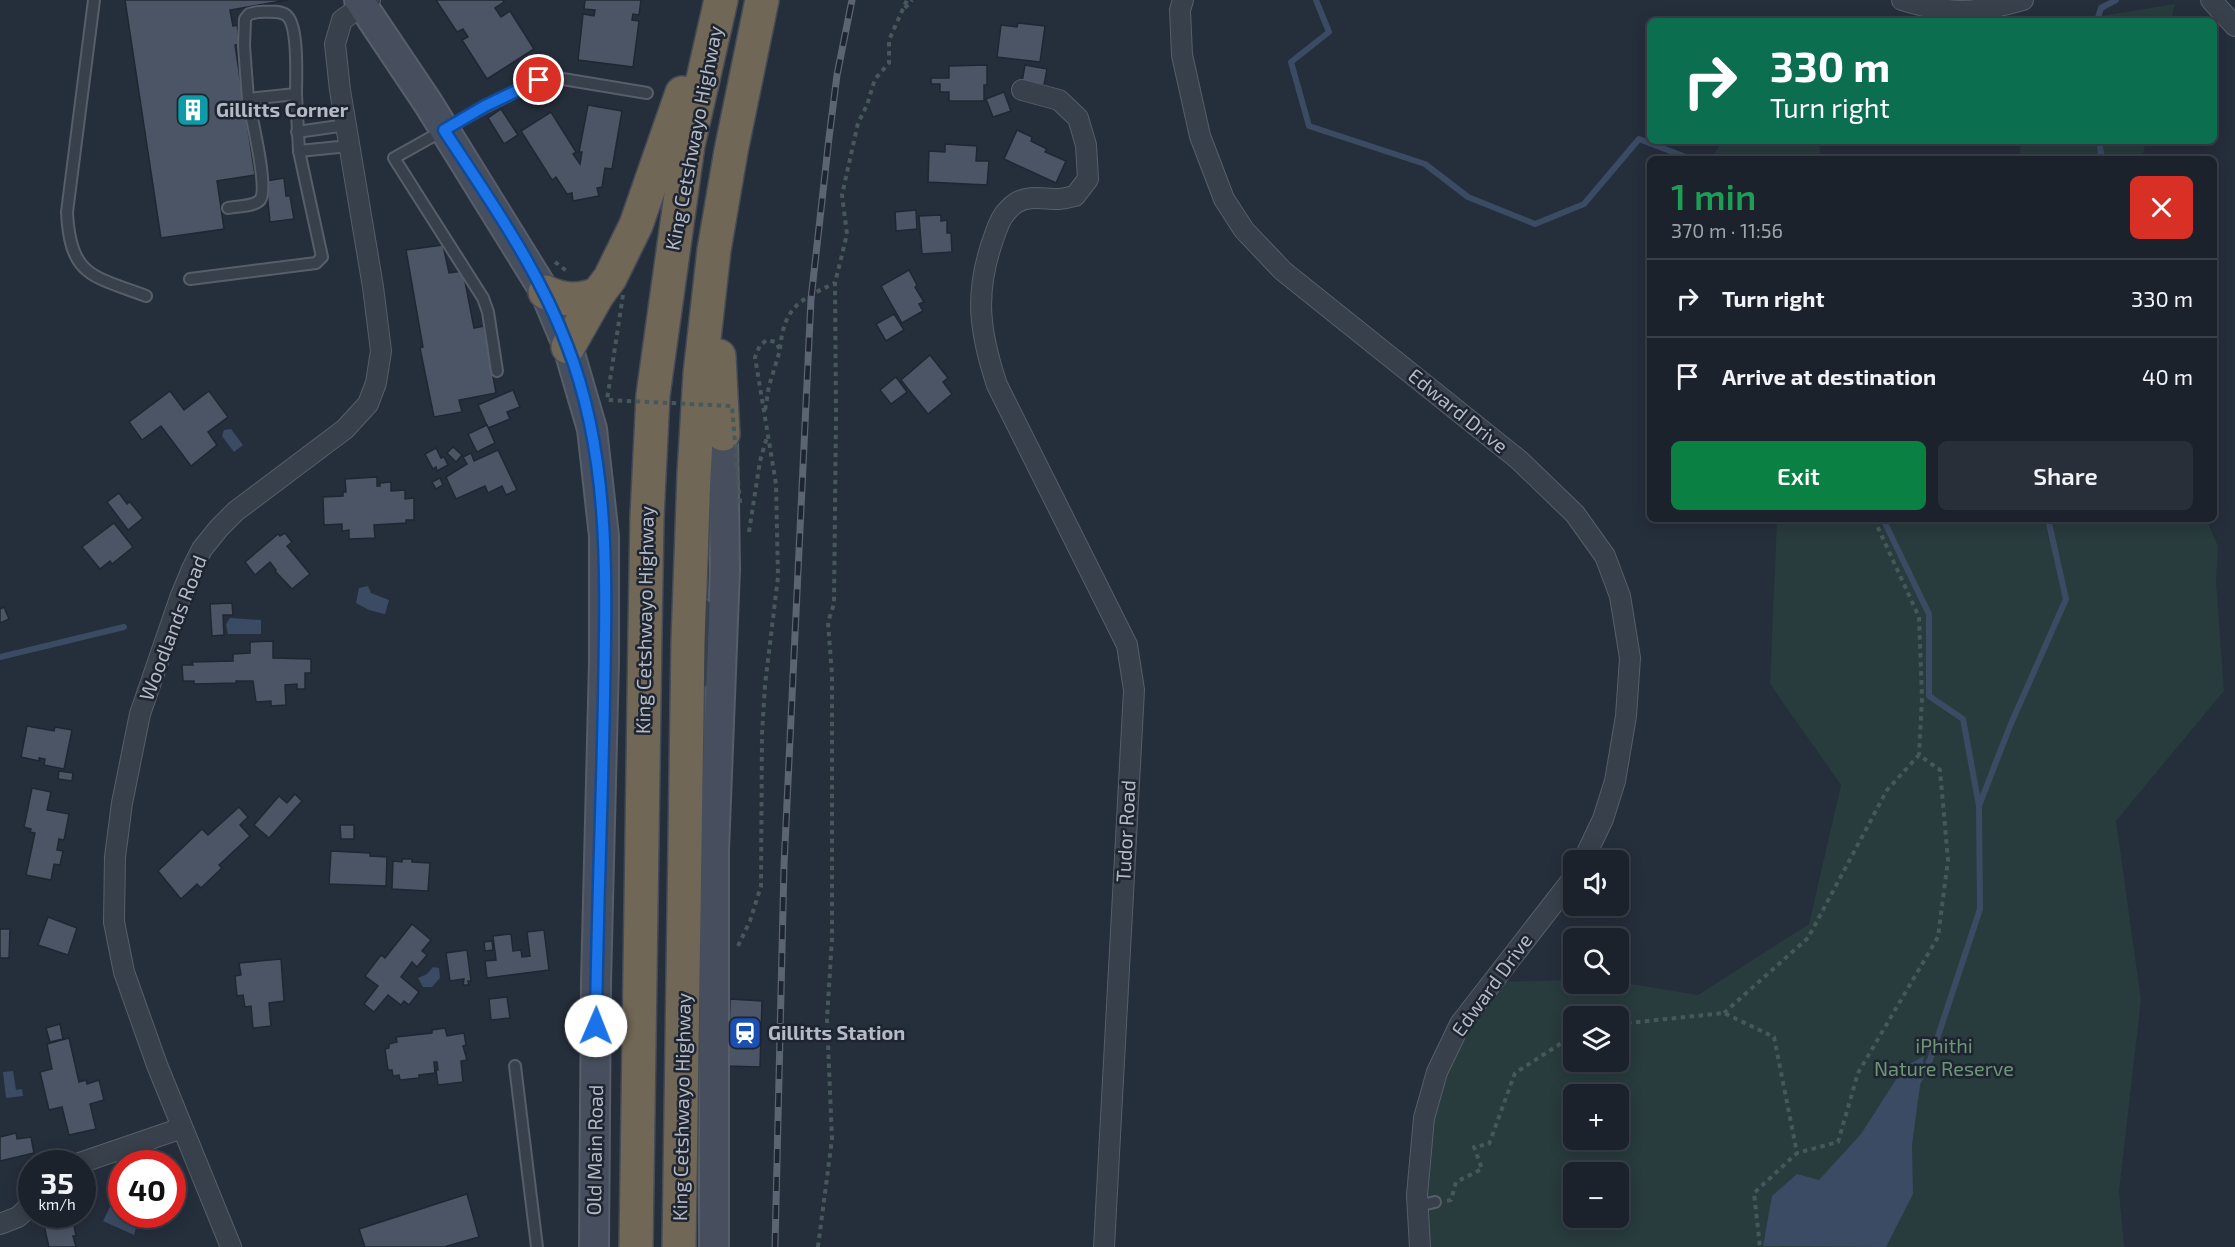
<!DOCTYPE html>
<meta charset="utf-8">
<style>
:root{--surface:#1c222c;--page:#292f38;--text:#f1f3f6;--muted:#a0a4a9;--line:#3a3f48;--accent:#0b8043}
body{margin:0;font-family:"Exo 2",sans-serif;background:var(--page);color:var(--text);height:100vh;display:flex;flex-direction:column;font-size:22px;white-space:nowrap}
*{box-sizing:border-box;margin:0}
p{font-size:20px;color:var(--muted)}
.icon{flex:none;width:33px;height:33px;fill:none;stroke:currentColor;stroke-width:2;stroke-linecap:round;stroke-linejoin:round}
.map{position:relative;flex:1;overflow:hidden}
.panel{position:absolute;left:1647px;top:156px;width:570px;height:366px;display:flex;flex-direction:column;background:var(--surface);border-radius:9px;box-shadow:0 3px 15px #0003,0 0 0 2px var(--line)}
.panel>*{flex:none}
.hud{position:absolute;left:1647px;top:18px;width:570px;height:126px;border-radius:9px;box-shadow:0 3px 15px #0003,0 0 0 2px var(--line);background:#0b6e4f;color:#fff;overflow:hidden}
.buttons{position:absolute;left:1563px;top:850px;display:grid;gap:12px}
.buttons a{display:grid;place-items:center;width:66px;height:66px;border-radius:9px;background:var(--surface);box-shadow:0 3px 15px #0003,0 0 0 2px var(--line);font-size:30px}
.speed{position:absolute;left:18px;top:1150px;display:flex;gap:12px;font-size:30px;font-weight:700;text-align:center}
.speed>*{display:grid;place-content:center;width:78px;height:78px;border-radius:50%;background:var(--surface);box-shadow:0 3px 15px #0003,0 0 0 2px var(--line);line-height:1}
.speed small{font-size:15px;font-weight:400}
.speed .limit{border:9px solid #d22;background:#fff;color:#111}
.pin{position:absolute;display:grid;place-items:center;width:51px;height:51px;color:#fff;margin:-26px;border:3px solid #fff;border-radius:50%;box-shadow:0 2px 6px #0007}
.me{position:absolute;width:66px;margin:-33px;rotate:1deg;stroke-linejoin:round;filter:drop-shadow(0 0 4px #0008)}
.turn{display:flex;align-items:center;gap:21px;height:126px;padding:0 24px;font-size:27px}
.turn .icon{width:78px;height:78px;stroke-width:2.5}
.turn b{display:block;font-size:42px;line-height:51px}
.round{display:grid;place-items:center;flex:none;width:63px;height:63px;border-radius:9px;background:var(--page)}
.headline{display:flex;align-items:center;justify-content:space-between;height:102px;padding:0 24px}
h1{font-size:36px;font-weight:600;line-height:45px;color:#1e9e55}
.cta{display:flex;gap:12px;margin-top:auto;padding:12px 24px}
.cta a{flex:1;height:69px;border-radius:9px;background:var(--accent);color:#fff;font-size:24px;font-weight:600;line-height:69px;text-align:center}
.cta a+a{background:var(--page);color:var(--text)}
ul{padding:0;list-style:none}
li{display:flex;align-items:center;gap:18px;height:78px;padding:0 24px;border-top:2px solid var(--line)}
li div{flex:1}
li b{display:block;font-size:22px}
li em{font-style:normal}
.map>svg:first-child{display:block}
</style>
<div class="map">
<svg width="2235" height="1247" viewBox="0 0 2235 1247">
<rect width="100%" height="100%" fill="#252e3b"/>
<g fill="#283b3d" fill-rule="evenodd">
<path d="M 2175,4 L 2171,21 L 2070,21 Z"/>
<path d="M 1722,141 L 1819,141 L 1821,159 L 1711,159 Z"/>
<path d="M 2021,141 L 2146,141 L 2142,159 L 2019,159 Z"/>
<path d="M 1777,519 L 2206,519 L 2218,546 L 2216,582 L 2224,691 L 2116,821 L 2141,1000 L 2119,1191 L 2124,1247 L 1420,1247 L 1424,1118 L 1491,982 L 1573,980 L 1574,984 L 1618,984 L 1619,982 L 1698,995 L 1809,924 L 1841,785 L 1770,684 ZM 1574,1017 L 1618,1017 L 1618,1062 L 1574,1062 ZM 1574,1095 L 1618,1095 L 1618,1140 L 1574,1140 ZM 1574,1173 L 1618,1173 L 1618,1218 L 1574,1218 Z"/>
</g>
<g fill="#3b4b63">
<path d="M 231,429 L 243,445 L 234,452 L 222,436 L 224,430 Z"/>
<path d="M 368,586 L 371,593 L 389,600 L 385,614 L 369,610 L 356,603 L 359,588 Z"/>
<path d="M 230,618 L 261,620 L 261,634 L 228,634 L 226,624 Z"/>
<path d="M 433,967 L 439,968 L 440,978 L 432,987 L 423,987 L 418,978 L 427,974 Z"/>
<path d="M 1924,1056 L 1912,1145 L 1913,1194 L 1886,1247 L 1763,1246 L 1772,1196 L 1797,1174 L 1819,1180 L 1861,1134 L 1904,1067 Z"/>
<path d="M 13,1071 L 16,1090 L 22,1089 L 23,1096 L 6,1098 L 3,1072 Z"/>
<path d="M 110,1207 L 121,1212 L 122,1215 L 127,1215 L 138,1220 L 134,1235 L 103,1221 Z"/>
</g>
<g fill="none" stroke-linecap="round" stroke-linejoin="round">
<g stroke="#3b4b63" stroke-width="6">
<path d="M 1316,0 L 1329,32 L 1291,62 L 1309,126 L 1425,164 L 1468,197 L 1535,224 L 1584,204 L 1639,139 L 1691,159"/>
<path d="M 2097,21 L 2101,8 L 2116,0"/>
<path d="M 2099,141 L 2102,159"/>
<path d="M 1883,519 L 1929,614 L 1929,696 L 1963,719 L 1979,806"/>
<path d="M 0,657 L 124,627"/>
<path d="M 1918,1082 L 1930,1060 L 1980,909 L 1979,806 L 2010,726 L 2066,599 L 2048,519"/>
</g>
</g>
<g fill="#4b5565" stroke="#202732" stroke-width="1.5">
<path d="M 125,0 L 288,0 L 230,10 L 233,26 L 237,25 L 240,44 L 235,45 L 255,175 L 217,181 L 224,229 L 161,238 Z"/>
<path d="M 436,0 L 503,0 L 504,2 L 495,8 L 501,17 L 510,11 L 534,49 L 487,79 L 462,40 L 468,37 L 463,29 L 457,32 Z"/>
<path d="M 585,0 L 641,0 L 639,15 L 633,14 L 632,20 L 639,21 L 633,67 L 578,60 L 583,14 L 594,16 L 595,10 L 584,9 Z"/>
<path d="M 1018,23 L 1045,26 L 1040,62 L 997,57 L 1001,25 L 1017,27 Z"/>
<path d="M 987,65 L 987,85 L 984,85 L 984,101 L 949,101 L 949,92 L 940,92 L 940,84 L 931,84 L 931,78 L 949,78 L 949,66 Z"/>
<path d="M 1025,65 L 1047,69 L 1044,85 L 1022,82 Z"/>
<path d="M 1004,92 L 1011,111 L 993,117 L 986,99 Z"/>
<path d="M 588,105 L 622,111 L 612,169 L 605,168 L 602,187 L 597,188 L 599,196 L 573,201 L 572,193 L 567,194 L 556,177 L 552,180 L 521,131 L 551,112 L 576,152 L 573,154 L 580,164 L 582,152 L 579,152 Z"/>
<path d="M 501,109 L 518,135 L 504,144 L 488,118 Z"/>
<path d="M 1017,130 L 1032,137 L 1031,141 L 1047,149 L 1045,152 L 1066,161 L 1056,183 L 1004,159 Z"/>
<path d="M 945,144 L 977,146 L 976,161 L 989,161 L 987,185 L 928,182 L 929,151 L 945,152 Z"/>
<path d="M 284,178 L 286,196 L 290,196 L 294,219 L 270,222 L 266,181 Z"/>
<path d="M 916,210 L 917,229 L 896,231 L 895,212 Z"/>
<path d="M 941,215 L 941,221 L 947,220 L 947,233 L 951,233 L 952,252 L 922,254 L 919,216 Z"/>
<path d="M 443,245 L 449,273 L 463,271 L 474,328 L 484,326 L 496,393 L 459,400 L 462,412 L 434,417 L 420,348 L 423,347 L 406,250 Z"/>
<path d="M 909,270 L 917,285 L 915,287 L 924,302 L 919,304 L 923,311 L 902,323 L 881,286 Z"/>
<path d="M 894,314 L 904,330 L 886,341 L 876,324 Z"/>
<path d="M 930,355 L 948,378 L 943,382 L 952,394 L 928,414 L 901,380 Z"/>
<path d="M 896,377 L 907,392 L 891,404 L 880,390 Z"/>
<path d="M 513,390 L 520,407 L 507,412 L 510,419 L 488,428 L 478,405 Z"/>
<path d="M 170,391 L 184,410 L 209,391 L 228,417 L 208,432 L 217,445 L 191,466 L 161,426 L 142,440 L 129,422 Z"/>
<path d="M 487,425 L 495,443 L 477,452 L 468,434 Z"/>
<path d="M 453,447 L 462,455 L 456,462 L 447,453 Z"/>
<path d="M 436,448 L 441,458 L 444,457 L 448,465 L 437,471 L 436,467 L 433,469 L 425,454 Z"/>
<path d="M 498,450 L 517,490 L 506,495 L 502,486 L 488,493 L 485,486 L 456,499 L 446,477 L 467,464 L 463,457 L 471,453 L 474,461 Z"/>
<path d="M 377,477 L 377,486 L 380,486 L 380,483 L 391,482 L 391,491 L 405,490 L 405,499 L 414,498 L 414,520 L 406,520 L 406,523 L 374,525 L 375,538 L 349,539 L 349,530 L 342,531 L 342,524 L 324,525 L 323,497 L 343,496 L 343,492 L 346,492 L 345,479 Z"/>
<path d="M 440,478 L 443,485 L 436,489 L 432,482 Z"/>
<path d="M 119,493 L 127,504 L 130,502 L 143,518 L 128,530 L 107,502 Z"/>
<path d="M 114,523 L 133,547 L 112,564 L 110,561 L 100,569 L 82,547 Z"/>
<path d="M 285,533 L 292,542 L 287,546 L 310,574 L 292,589 L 275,571 L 276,570 L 270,562 L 255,575 L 245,562 L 278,534 L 280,536 Z"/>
<path d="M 232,603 L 233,615 L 223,615 L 224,635 L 212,636 L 210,604 Z"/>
<path d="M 4,607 L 9,619 L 0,623 L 0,609 Z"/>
<path d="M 273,641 L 273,658 L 311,659 L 311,673 L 305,673 L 305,689 L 297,689 L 297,684 L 285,685 L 286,705 L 271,706 L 271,701 L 256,702 L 253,681 L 236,681 L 236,683 L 194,684 L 194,681 L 183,681 L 182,665 L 193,665 L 192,662 L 233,661 L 233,654 L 250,653 L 250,642 Z"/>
<path d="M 27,726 L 54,731 L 55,727 L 72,730 L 64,769 L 44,765 L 45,759 L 39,758 L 39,761 L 21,757 Z"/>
<path d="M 59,771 L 73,773 L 72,781 L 58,779 Z"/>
<path d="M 32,788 L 51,792 L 47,810 L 69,814 L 64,840 L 59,839 L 57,850 L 63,851 L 60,865 L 54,864 L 51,880 L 26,875 L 35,833 L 30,832 L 31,829 L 24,827 Z"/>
<path d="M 295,794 L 302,801 L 269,838 L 254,825 L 279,796 L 287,803 Z"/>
<path d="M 239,807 L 248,817 L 240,825 L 250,836 L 219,865 L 222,868 L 201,888 L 197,884 L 181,899 L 158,871 L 202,829 L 208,835 Z"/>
<path d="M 340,825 L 354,825 L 354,839 L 341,839 Z"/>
<path d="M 331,851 L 370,853 L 370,856 L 387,857 L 386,886 L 329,884 Z"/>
<path d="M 402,859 L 412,859 L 412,862 L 430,863 L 428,891 L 392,889 L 393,861 L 402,862 Z"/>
<path d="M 48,917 L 77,928 L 68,955 L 38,945 Z"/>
<path d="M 412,924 L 431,940 L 422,951 L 427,955 L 417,967 L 412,962 L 401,977 L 419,992 L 409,1005 L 404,1001 L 401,1005 L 388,995 L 374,1012 L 364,1004 L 378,986 L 365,976 L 381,955 L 385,958 Z"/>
<path d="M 0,929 L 10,929 L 9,958 L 0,958 Z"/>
<path d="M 544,930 L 549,970 L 487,978 L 485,961 L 496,960 L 493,936 L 511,934 L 513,951 L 521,950 L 522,957 L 530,956 L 527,932 Z"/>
<path d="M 492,941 L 493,950 L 485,951 L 484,942 Z"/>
<path d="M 467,950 L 471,981 L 468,981 L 469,985 L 463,985 L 464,979 L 450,981 L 446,953 Z"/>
<path d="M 281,959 L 284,1001 L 269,1003 L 271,1026 L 253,1028 L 251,1006 L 245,1007 L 243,995 L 237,996 L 235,976 L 241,975 L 239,963 Z"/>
<path d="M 507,997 L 510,1018 L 491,1020 L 489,999 Z"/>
<path d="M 730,999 L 762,1001 L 760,1067 L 728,1066 Z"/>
<path d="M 60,1024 L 63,1039 L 50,1042 L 46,1028 Z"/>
<path d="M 445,1028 L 447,1036 L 464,1033 L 466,1045 L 463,1046 L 467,1060 L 461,1061 L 463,1082 L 438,1085 L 436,1070 L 438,1070 L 437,1062 L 434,1062 L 435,1073 L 419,1075 L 419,1078 L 400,1080 L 399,1075 L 393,1076 L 392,1070 L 388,1070 L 385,1049 L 389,1048 L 389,1044 L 397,1042 L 396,1037 L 432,1033 L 432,1030 Z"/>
<path d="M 69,1038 L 79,1082 L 86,1080 L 87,1084 L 99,1080 L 104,1100 L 90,1104 L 96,1129 L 69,1135 L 62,1107 L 49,1110 L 40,1072 L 52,1069 L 47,1044 Z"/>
<path d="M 16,1133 L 17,1139 L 31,1137 L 34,1153 L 0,1161 L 0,1137 Z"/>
<path d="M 467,1194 L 479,1237 L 444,1247 L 365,1247 L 359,1229 Z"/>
<path d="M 72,1215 L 76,1236 L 73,1236 L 76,1247 L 48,1247 L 49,1247 L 43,1221 Z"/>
</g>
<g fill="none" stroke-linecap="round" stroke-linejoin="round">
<g stroke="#575e69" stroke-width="14">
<g id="lane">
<path d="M 94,0 L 67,212 C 70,277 93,276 146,296"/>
<path d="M 258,12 C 266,12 279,10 286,15 C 299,24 296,79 296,94 L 248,99 L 244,46 L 245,19 L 249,14 Z"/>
<path d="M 297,132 L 346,125"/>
<path d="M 299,151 L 349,146"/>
<path d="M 228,208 C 237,206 253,207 260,200 C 269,188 251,116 248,99"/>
<path d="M 190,279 L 316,263 L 322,257 L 299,151 L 296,94"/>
<path d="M 497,371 L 488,312 L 483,298 L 394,158 L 485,107 L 539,80 L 557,78 L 647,93"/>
<path d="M 703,682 L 707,639 L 705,605"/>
<path d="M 515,1066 L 537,1247"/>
<path d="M 1418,1206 L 1435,1202"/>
</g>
</g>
<g stroke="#575e69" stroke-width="22">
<g id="street">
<path d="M 1183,0 L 1180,10 L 1182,55 L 1200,136 L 1224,199 L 1244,230 L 1283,271 L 1519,460 L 1575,514 L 1605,556 L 1620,596 L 1630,658 L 1626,716 L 1615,781 L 1603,819 L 1583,861"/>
<path d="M 1902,0 C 1950,15 1975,14 2023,0"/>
<path d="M 2211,0 L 2235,26"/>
<path d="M 1022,90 L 1059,100 L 1078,118 L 1086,145 L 1088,179 L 1075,196 C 1069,197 1063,199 1057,199 C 1043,199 1028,195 1016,203 C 1003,212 999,222 994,237 C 974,292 979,331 997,385 L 1127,645 L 1134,690 L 1104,1247"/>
<path d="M 77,1164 L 182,1128"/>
<path d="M 0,1224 L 18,1217 L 32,1204"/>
<path d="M 231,1247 L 157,1065 L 124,972 L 114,922 L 115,857 L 122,803 L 140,714 L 180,598 L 192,569 L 202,549 L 219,528 L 236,511 L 345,429 L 368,404 L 376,383 L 381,351 L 373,287 L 340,90 L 335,44 L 342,20 L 370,0"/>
<path d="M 1420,1247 L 1417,1195 L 1424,1118 L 1437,1072 L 1460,1024 L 1574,877"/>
</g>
</g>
<g stroke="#575e69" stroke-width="32">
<g id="secondary">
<path d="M 359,0 L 428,103 L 545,292 L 568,347 L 592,429 L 604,536 L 604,661 L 596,982 L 594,1247"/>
<path d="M 714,1247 L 714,850 L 725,569 L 723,434"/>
</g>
</g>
<g stroke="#444b56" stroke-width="36">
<g id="highway">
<path d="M 545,292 C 564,301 579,301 598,294"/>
<path d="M 568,347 L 598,294 L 610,278 L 636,225 L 682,93"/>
<path d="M 719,356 L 723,434"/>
<path d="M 636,1247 L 645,632 L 647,517 L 653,395 L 688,145 L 721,0"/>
<path d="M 679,1247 L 688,642 L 694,474 L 700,374 L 714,250 L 731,151 L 762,0"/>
</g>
</g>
<g stroke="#47585b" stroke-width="4" stroke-dasharray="4.5 4.5" stroke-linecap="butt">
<path d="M 905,8 L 912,0"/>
<path d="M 555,262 L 568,272"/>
<path d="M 780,349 C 784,307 799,300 835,283"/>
<path d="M 1874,519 L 1919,617 L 1922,698 L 1919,755"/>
<path d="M 749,532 L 760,461 L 767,437"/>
<path d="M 738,946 L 750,921 L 761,886 L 762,734 L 765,685 L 778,577 L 776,484 L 755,357 L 760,345 L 767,340 L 776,342 L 780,350 L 769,386 L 765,411"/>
<path d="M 1724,1013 L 1808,938 L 1887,790 L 1919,755 L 1940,770 L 1948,860 L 1938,937 L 1858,1073 L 1838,1142 L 1797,1153"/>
<path d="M 1618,1024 L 1724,1013 L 1774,1037 L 1797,1153 L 1754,1193 L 1760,1247"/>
<path d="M 1447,1201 L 1451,1200 L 1456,1182 L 1482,1169 L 1474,1147 L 1489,1144 L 1515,1073 L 1574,1035"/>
<path d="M 818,1247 L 832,1139 L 827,1019 L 832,938 L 832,675 L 828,622 L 834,604 L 836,414 L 835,283 L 847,234 L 842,195 L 858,123 L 867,105 L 875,79 L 889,63 L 889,40 L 907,0"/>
</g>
<use href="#lane" stroke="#38404b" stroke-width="10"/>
<use href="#street" stroke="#38404b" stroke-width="20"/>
<use href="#secondary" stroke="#474f5e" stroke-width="28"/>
<use href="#highway" stroke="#716756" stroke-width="33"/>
<g stroke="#5b6472" stroke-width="7">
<path id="rail" d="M 775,1247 L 784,866 L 811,299 L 829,138 L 837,75 L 852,0"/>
</g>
<use href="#rail" stroke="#1e2530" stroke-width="4.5" stroke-dasharray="14" stroke-linecap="butt"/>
<path stroke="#47585b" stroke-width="4" stroke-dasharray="4.5 4.5" stroke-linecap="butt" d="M 623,295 L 607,400 L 732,406 L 740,503"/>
</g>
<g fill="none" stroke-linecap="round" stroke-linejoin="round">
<g stroke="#114b97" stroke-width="15">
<path id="route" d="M 539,80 L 485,106 L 444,130 C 489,199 538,268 567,345 C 611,457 606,580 604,698 C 602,807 597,917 596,1026"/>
</g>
<use href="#route" stroke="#1a73e8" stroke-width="10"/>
</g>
<defs>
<g id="building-square" transform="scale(1.725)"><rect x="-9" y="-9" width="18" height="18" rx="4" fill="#0f9aa8" stroke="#1e2530"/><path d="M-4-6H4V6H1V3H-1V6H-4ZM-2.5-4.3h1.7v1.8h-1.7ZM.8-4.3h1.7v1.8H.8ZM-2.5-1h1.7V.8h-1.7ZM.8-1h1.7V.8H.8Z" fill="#fff"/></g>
<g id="station-square" transform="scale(1.725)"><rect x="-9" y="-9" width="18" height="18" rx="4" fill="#1a4fb4" stroke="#1e2530"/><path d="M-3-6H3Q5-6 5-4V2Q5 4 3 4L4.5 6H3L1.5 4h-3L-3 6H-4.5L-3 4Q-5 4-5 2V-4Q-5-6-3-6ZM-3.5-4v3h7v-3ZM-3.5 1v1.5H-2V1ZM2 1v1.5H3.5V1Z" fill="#fff"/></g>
</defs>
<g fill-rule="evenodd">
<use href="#building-square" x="193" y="110"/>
<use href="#station-square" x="745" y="1033"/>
</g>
<g text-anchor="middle" stroke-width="5" stroke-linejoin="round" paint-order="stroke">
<g font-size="20" font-weight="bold" fill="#b4bbc7" stroke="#1e2530" text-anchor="start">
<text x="216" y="117">Gillitts Corner</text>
<text x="768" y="1040">Gillitts Station</text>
</g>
<g font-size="20" fill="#b4bbc7" stroke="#1e2530">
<text transform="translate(694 138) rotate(-79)" y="7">King Cetshwayo Highway</text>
<text transform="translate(1458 411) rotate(39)" y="7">Edward Drive</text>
<text transform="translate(645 620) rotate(-89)" y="7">King Cetshwayo Highway</text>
<text transform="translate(173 628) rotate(-69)" y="7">Woodlands Road</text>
<text transform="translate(1126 831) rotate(-87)" y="7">Tudor Road</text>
<text transform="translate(1492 985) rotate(-54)" y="7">Edward Drive</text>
<text transform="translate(682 1107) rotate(-89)" y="7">King Cetshwayo Highway</text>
<text transform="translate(595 1150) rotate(-89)" y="7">Old Main Road</text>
</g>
<g font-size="20" fill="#6d9677" stroke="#1e2530">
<text x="1944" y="1053">iPhithi<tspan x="1944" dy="23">Nature Reserve</tspan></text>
</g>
</g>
</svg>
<div class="buttons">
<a><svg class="icon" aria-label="sound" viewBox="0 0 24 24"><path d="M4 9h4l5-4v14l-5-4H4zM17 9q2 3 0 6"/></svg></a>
<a><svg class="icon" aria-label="search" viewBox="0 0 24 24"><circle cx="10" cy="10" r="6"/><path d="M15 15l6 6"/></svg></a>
<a><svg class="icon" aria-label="layers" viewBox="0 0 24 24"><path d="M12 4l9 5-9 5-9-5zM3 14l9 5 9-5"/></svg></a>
<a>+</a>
<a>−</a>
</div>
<div class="speed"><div>35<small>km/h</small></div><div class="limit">40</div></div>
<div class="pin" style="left:539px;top:80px;background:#d93025"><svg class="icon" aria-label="arrive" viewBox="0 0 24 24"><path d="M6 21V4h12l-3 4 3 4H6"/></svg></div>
<svg class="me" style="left:596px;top:1026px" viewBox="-20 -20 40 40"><circle r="19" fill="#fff"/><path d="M0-13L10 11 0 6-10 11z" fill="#1a73e8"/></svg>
<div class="hud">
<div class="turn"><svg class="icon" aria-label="right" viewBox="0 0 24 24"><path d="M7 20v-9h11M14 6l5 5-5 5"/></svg><div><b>330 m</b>Turn right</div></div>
</div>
<section class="panel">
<div class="headline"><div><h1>1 min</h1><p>370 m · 11:56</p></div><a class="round" style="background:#d93025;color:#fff"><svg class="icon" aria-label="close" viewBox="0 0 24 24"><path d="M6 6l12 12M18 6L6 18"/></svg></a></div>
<ul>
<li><svg class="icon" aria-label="right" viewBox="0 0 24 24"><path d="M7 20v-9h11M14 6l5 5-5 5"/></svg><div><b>Turn right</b></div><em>330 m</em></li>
<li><svg class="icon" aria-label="arrive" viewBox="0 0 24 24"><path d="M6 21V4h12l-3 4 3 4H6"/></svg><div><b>Arrive at destination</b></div><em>40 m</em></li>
</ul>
<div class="cta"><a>Exit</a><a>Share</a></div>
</section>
</div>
